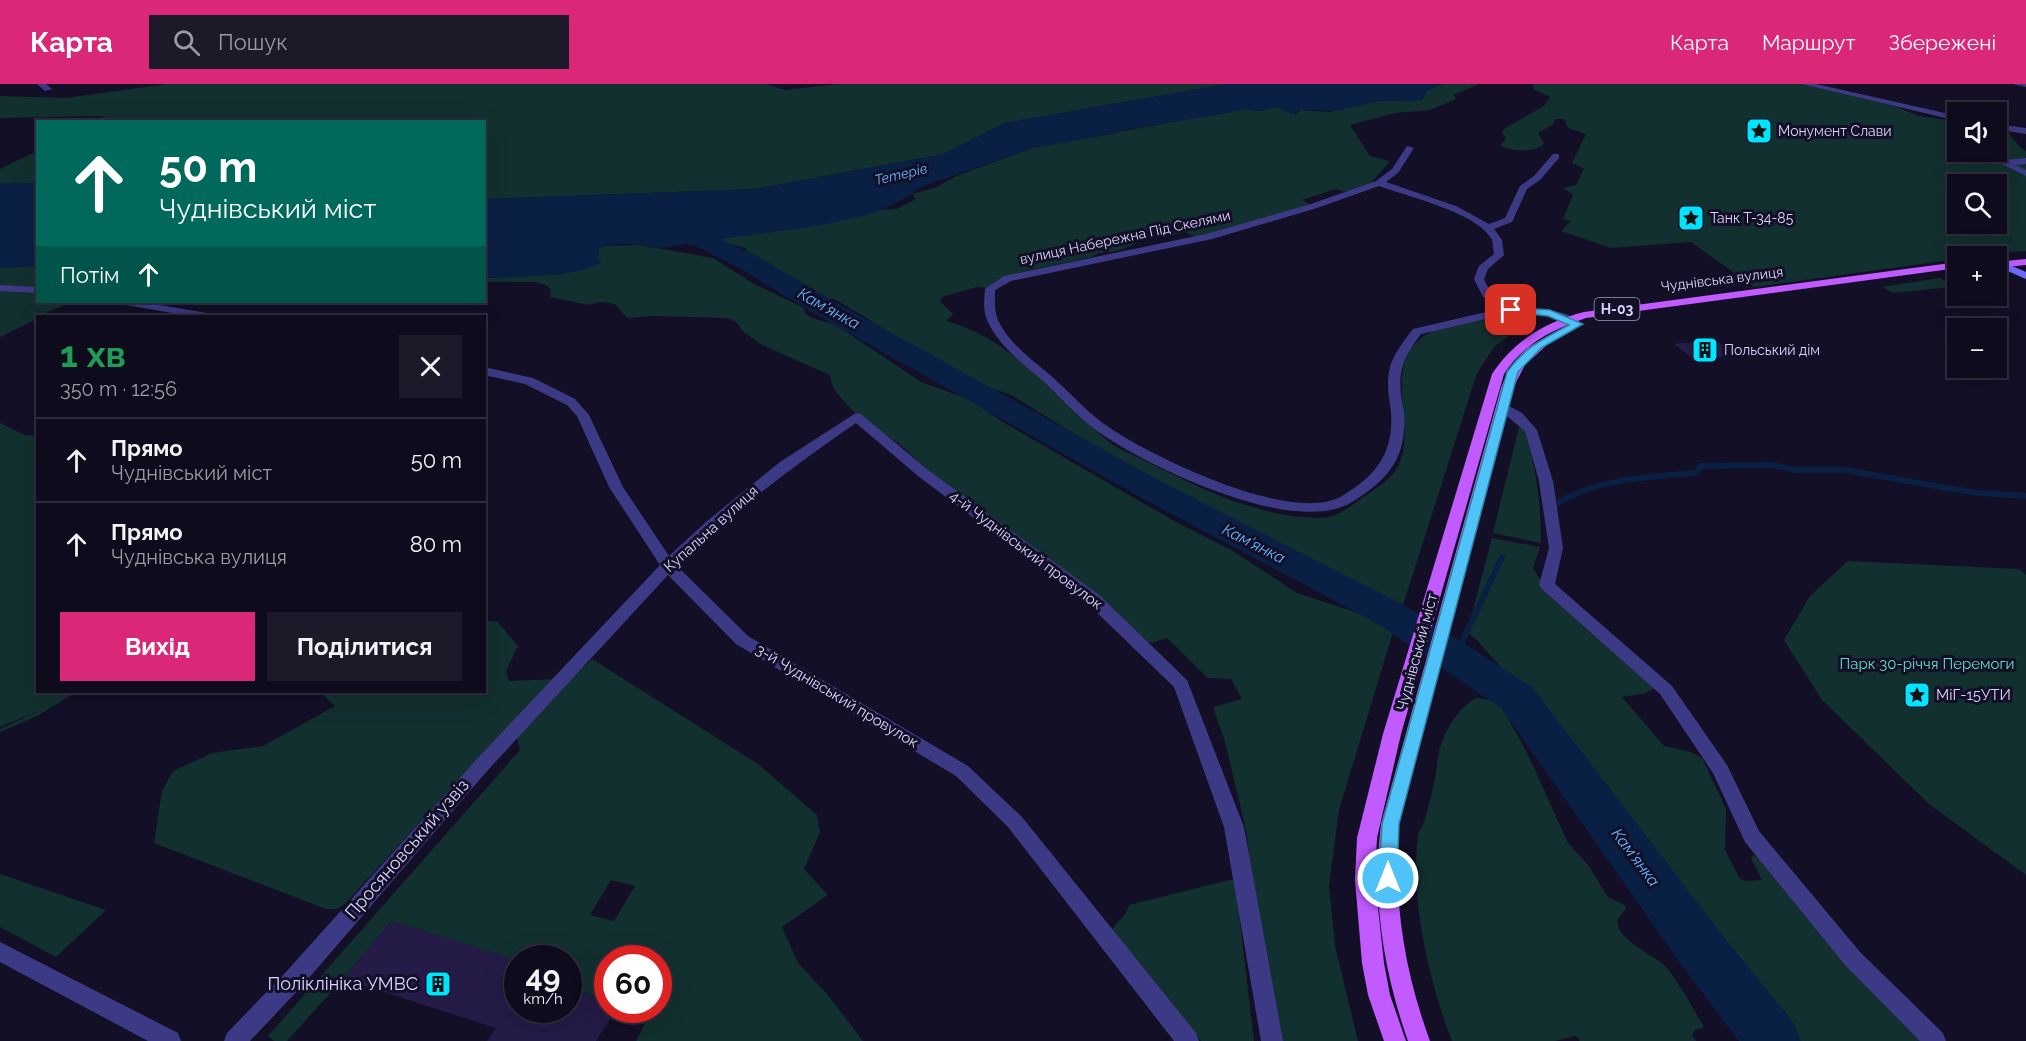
<!DOCTYPE html>
<html lang="uk">
<meta charset="utf-8">
<style>
:root{--surface:#0e0b1c;--page:#1c1929;--text:#f1f3f6;--muted:#9b9ba3;--line:#2e2b3b;--accent:#db2777}
body{margin:0;font-family:Raleway,sans-serif;background:var(--page);color:var(--text);height:100vh;display:flex;flex-direction:column;font-size:22px;white-space:nowrap}
*{box-sizing:border-box;margin:0}
p{font-size:20px;color:var(--muted)}
.icon{flex:none;width:33px;height:33px;fill:none;stroke:currentColor;stroke-width:2;stroke-linecap:round;stroke-linejoin:round}
.map{position:relative;flex:1;overflow:hidden}
.details{position:absolute;left:36px;top:231px;width:450px;height:378px;display:flex;flex-direction:column;background:var(--surface);border-radius:0px;box-shadow:0 6px 24px #0002,0 0 0 2px var(--line)}
.details>*{flex:none}
.banner{position:absolute;left:36px;top:36px;width:450px;height:183px;border-radius:0px;box-shadow:0 6px 24px #0002,0 0 0 2px var(--line);background:#00695c;color:#fff;overflow:hidden}
.fabs{position:absolute;left:1947px;top:18px;display:grid;gap:12px}
.fabs a{display:grid;place-items:center;width:60px;height:60px;border-radius:0px;background:var(--surface);box-shadow:0 6px 24px #0002,0 0 0 2px var(--line);font-size:30px}
.speed{position:absolute;left:504px;top:861px;display:flex;gap:12px;font-size:30px;font-weight:700;text-align:center}
.speed>*{display:grid;place-content:center;width:78px;height:78px;border-radius:50%;background:var(--surface);box-shadow:0 6px 24px #0002,0 0 0 2px var(--line);line-height:1}
.speed small{font-size:15px;font-weight:400}
.speed .limit{border:9px solid #d22;background:#fff;color:#111}
.pin{position:absolute;display:grid;place-items:center;width:51px;height:51px;color:#fff;margin:-26px;border-radius:12px;box-shadow:0 3px 9px #0006}
.me{position:absolute;width:66px;margin:-33px;rotate:0deg;stroke-linejoin:round;filter:drop-shadow(0 0 4px #0008)}
.turn{display:flex;align-items:center;gap:21px;height:126px;padding:0 24px;font-size:27px}
.turn .icon{width:78px;height:78px;stroke-width:2.5}
.turn b{display:block;font-size:42px;line-height:51px}
.then{display:flex;align-items:center;height:57px;padding:0 24px;background:#0003;gap:12px;font-size:22px}
.round{display:grid;place-items:center;flex:none;width:63px;height:63px;border-radius:0px;background:var(--page)}
.summary{display:flex;align-items:center;justify-content:space-between;height:102px;padding:0 24px}
h1{font-size:36px;font-weight:700;line-height:45px;color:#1e9e55}
.cta{display:flex;gap:12px;margin-top:auto;padding:12px 24px}
.cta a{flex:1;height:69px;border-radius:0px;background:var(--accent);color:#fff;font-size:24px;font-weight:700;line-height:69px;text-align:center}
.cta a+a{background:var(--page);color:var(--text)}
ul{padding:0;list-style:none}
li{display:flex;align-items:center;gap:18px;height:84px;padding:0 24px;border-top:2px solid var(--line)}
li div{flex:1}
li b{display:block;font-size:22px}
li em{font-style:normal}
header{display:flex;align-items:center;gap:36px;box-sizing:border-box;height:84px;padding:0 30px;background:var(--accent);color:#fff}
header strong{font-size:28px}
nav{display:flex;gap:33px;margin-inline-start:auto;font-size:21px}
.search{width:420px;height:54px;background:var(--page);display:flex;align-items:center;gap:15px;box-sizing:border-box;padding:0 21px;border-radius:0px;color:var(--muted);font-size:22px}
.map>svg:first-child{display:block}
</style>
<header>
<strong>Карта</strong>
<div class="search"><svg class="icon" aria-label="search" viewBox="0 0 24 24"><circle cx="10" cy="10" r="6"/><path d="M15 15l6 6"/></svg>Пошук</div>
<nav><a>Карта</a><a>Маршрут</a><a>Збережені</a></nav>
</header>
<div class="map">
<svg width="2026" height="957" viewBox="0 0 2026 957">
<rect width="100%" height="100%" fill="#130f26"/>
<g fill="#12302f" fill-rule="evenodd">
<path d="M 167,0 L 767,0 L 785,6 L 838,0 L 1227,0 L 1005,39 L 944,70 L 755,105 L 485,115 L 484,38 L 96,38 L 105,32 L 0,34 L 0,12 L 66,14 Z"/>
<path d="M 1444,0 L 1479,0 L 1453,11 L 1456,14 L 1454,16 L 1430,26 L 1395,29 L 1350,41 L 1370,72 L 1390,77 L 1371,99 L 1344,108 L 1336,105 L 1302,116 L 1311,121 L 1196,153 L 1185,148 L 1166,152 L 1147,152 C 1139,158 1128,164 1116,167 C 1108,169 1099,167 1092,173 L 1021,188 L 1003,194 L 987,204 L 976,203 L 942,213 L 940,217 L 953,230 L 946,237 C 1012,254 1058,315 1108,357 C 1120,366 1135,372 1148,378 C 1200,405 1259,433 1319,434 C 1336,434 1350,423 1363,413 C 1375,405 1389,397 1397,384 C 1420,343 1379,284 1424,252 C 1436,243 1453,242 1467,238 C 1489,233 1515,226 1538,231 L 1494,263 L 1477,289 L 1403,521 L 1359,506 L 1307,474 L 1278,467 L 1256,451 L 1230,445 L 1217,439 L 1194,419 L 1155,403 L 1112,373 L 1011,311 L 974,298 L 924,274 L 867,234 L 834,215 L 818,213 L 818,209 L 777,191 L 769,183 L 750,171 L 745,164 L 709,154 L 878,126 L 897,125 L 916,115 L 912,110 L 935,104 L 956,92 L 1032,64 L 1242,25 L 1260,27 L 1275,23 L 1296,30 L 1300,26 L 1330,28 L 1378,17 L 1422,16 L 1427,6 Z"/>
<path d="M 1533,0 L 1804,0 L 1894,22 L 1919,32 L 1957,37 L 1958,68 L 1996,68 L 1997,44 L 2006,46 L 2021,64 L 2026,67 L 2026,167 L 1958,172 L 1957,175 L 1754,203 L 1691,158 L 1611,164 L 1561,147 L 1571,137 L 1563,135 L 1573,111 L 1563,104 L 1576,101 L 1584,85 L 1572,79 L 1586,50 L 1568,44 L 1564,35 L 1556,35 L 1552,41 L 1538,49 L 1544,60 C 1534,69 1511,68 1500,61 L 1506,55 L 1502,48 L 1505,44 L 1544,22 L 1550,13 L 1533,5 ZM 1958,100 L 1996,100 L 1996,140 L 1958,140 Z"/>
<path d="M 37,67 L 37,99 L 0,99 L 0,85 Z"/>
<path d="M 640,161 L 713,174 L 754,200 L 804,224 L 806,230 L 812,234 L 836,241 L 921,298 L 971,316 L 1001,337 L 1176,438 L 1233,467 L 1297,509 L 1367,532 L 1394,545 L 1339,726 L 1329,801 L 1335,862 L 1358,957 L 1272,957 L 1246,746 L 1225,658 L 1213,623 L 1242,615 L 1231,595 L 1208,594 L 1167,554 L 1151,559 L 1145,557 C 1066,496 978,434 906,366 C 889,350 867,342 851,325 C 843,316 830,303 830,291 L 762,261 L 744,248 L 736,238 L 728,234 L 653,232 L 627,234 L 616,221 L 609,219 L 600,218 L 588,221 L 550,213 L 551,206 L 546,201 L 535,198 L 485,198 L 484,194 L 563,190 L 598,173 L 599,164 L 606,162 Z"/>
<path d="M 37,182 L 38,218 L 72,218 L 38,232 L 37,235 L 0,253 L 0,184 Z"/>
<path d="M 1940,194 L 1951,200 L 1950,203 L 1893,209 L 1882,203 Z"/>
<path d="M 0,339 L 25,351 L 37,352 L 38,608 L 76,608 L 39,631 L 0,648 L 0,645 L 41,626 L 0,643 Z"/>
<path d="M 1519,343 L 1524,344 C 1536,381 1541,421 1541,459 L 1493,449 Z"/>
<path d="M 1492,454 L 1540,463 L 1533,484 L 1539,494 L 1655,604 L 1646,609 L 1622,613 L 1664,662 L 1691,668 L 1702,674 L 1726,725 L 1725,766 L 1740,795 L 1746,797 L 1762,796 L 1751,774 L 1753,771 L 1759,772 L 1928,957 L 1795,957 C 1780,939 1759,927 1743,909 C 1728,893 1719,872 1703,857 C 1689,844 1667,845 1658,826 L 1664,818 L 1662,807 L 1641,779 L 1618,743 L 1578,707 L 1559,663 L 1545,640 L 1520,605 L 1476,555 L 1467,548 Z"/>
<path d="M 1848,477 L 2019,485 L 2026,491 L 2026,791 L 1929,720 L 1822,616 L 1784,556 L 1810,512 Z"/>
<path d="M 485,536 L 498,538 L 518,562 L 506,587 L 509,597 L 557,595 L 482,670 L 345,820 L 336,825 L 326,825 L 154,759 L 162,707 L 173,687 L 212,669 L 263,662 L 335,622 L 320,608 L 484,608 Z"/>
<path d="M 592,575 L 758,680 L 817,731 L 820,748 L 804,785 L 828,811 L 782,843 L 798,879 L 827,910 L 863,957 L 636,957 L 648,933 L 631,926 L 658,926 L 658,874 L 608,874 L 607,916 L 569,904 L 568,874 L 517,876 L 391,837 L 343,895 L 287,957 L 274,957 L 268,952 L 520,666 L 516,649 ZM 611,796 L 635,802 L 614,837 L 590,831 Z"/>
<path d="M 1477,614 L 1494,616 L 1504,626 L 1530,675 L 1568,759 L 1588,781 L 1608,813 L 1625,821 L 1626,826 C 1596,848 1656,871 1666,883 C 1681,901 1692,923 1704,943 L 1695,946 L 1692,951 L 1696,957 L 1580,957 L 1576,952 L 1555,957 L 1452,957 C 1429,897 1410,816 1418,752 C 1419,745 1423,741 1425,735 C 1429,722 1432,708 1435,695 C 1437,685 1437,674 1440,664 C 1445,646 1460,621 1477,614 Z"/>
<path d="M 0,790 L 106,826 L 56,873 L 0,843 Z"/>
<path d="M 1229,796 L 1235,796 L 1254,957 L 1201,957 L 1111,848 C 1116,837 1127,833 1129,821 Z"/>
</g>
<g fill="#0a1f44">
<path d="M 1227,0 L 1444,0 L 1427,6 L 1422,16 L 1378,17 L 1336,27 L 1300,26 L 1292,30 L 1275,23 L 1260,27 L 1242,25 L 1228,29 L 1124,46 L 1114,50 L 1032,64 L 916,105 C 887,136 800,144 758,150 C 726,154 693,159 661,164 C 642,161 617,157 599,164 L 598,173 L 601,178 C 583,193 510,193 485,194 L 485,115 L 755,105 L 944,70 L 1005,39 Z"/>
<path d="M 0,99 L 37,99 L 37,182 L 0,184 Z"/>
</g>
<g fill="none" stroke-linecap="round" stroke-linejoin="round">
<g stroke="#0a1f44" stroke-width="6">
<path d="M 1556,420 C 1598,394 1648,393 1696,389 L 1701,382 L 1772,381 L 1795,386 L 1845,386 L 1970,408 L 2026,412"/>
<path d="M 1455,573 L 1502,473"/>
</g>
<path fill="#0a1f44" fill-rule="evenodd" d="M 656,138 L 714,152 L 759,173 L 830,215 L 1164,399 L 1406,522 L 1532,603 L 1723,852 L 1793,938 L 1801,957 L 1739,957 L 1685,886 L 1502,625 L 1378,540 L 1140,413 L 810,227 L 741,185 L 696,162 L 647,150 L 644,145 L 647,140 Z"/>
</g>
<g fill="#241b47">
<path d="M 1716,256 L 1735,272 L 1693,275 L 1674,260 Z"/>
<path d="M 391,837 L 518,876 L 518,926 L 568,926 L 568,904 L 608,916 L 608,926 L 616,926 L 596,957 L 487,957 L 496,944 L 343,895 Z"/>
</g>
<g fill="none" stroke-linecap="round" stroke-linejoin="round">
<g fill="#3d3a85" fill-rule="evenodd">
<path d="M 37,0 L 46,0 L 52,5 L 45,7 Z"/>
<path d="M 1802,0 L 1816,0 L 1958,32 L 1958,37 Z"/>
<path d="M 2012,0 L 2026,0 L 2026,3 Z"/>
<path d="M 1996,40 L 2026,44 L 2026,50 L 1996,45 Z"/>
<path d="M 1407,62 L 1414,64 L 1398,89 L 1386,98 L 1456,122 L 1489,140 L 1505,134 L 1520,102 L 1534,92 L 1553,70 L 1559,70 L 1559,74 L 1540,96 L 1527,105 L 1512,138 L 1494,145 L 1502,156 L 1504,171 L 1488,185 L 1484,195 C 1503,242 1552,212 1583,240 L 1577,243 L 1548,232 L 1511,229 L 1421,250 C 1413,261 1405,272 1402,285 C 1398,300 1402,315 1404,330 C 1407,374 1388,396 1352,418 C 1296,453 1156,386 1106,353 C 1082,338 1063,315 1042,296 C 1022,279 998,261 987,236 C 983,226 984,215 985,205 L 1004,192 L 1206,150 L 1311,120 L 1376,97 L 1392,85 ZM 1379,102 C 1406,112 1479,129 1492,156 C 1493,160 1493,166 1494,170 L 1479,182 L 1474,195 L 1483,213 L 1499,225 L 1413,245 C 1404,257 1394,269 1390,283 C 1386,299 1389,313 1391,328 C 1394,369 1376,392 1342,412 C 1293,441 1157,375 1113,346 C 1089,331 1070,308 1049,290 C 1031,275 1009,259 999,238 C 994,228 995,217 995,206 L 1011,197 L 1212,155 L 1317,124 Z"/>
<path d="M 2026,74 L 2026,80 L 2015,81 L 2026,86 L 2026,92 L 2000,79 L 2004,76 Z"/>
<path d="M 0,201 L 38,203 L 38,209 L 0,207 Z"/>
<path d="M 120,218 L 142,218 L 207,229 L 213,232 L 190,232 L 126,221 Z"/>
<path d="M 484,283 L 533,294 L 575,315 L 589,331 L 623,403 L 669,472 L 707,437 L 780,378 L 856,329 L 861,330 L 928,386 L 1099,511 L 1187,596 L 1244,743 L 1283,957 L 1261,957 L 1224,743 L 1174,603 L 1087,519 L 918,392 L 856,339 C 792,383 732,428 677,482 L 748,552 L 968,682 L 1022,733 L 1196,949 L 1199,957 L 1174,957 L 1008,743 L 956,692 L 736,560 L 668,491 L 488,686 L 302,902 L 250,957 L 224,957 L 227,949 L 286,888 L 476,676 L 660,481 L 609,403 L 577,332 L 567,321 L 525,300 L 484,291 Z"/>
<path d="M 1502,318 L 1522,329 L 1537,346 L 1553,397 L 1563,464 L 1555,500 L 1672,602 L 1727,681 L 1759,747 L 1860,868 L 1943,949 L 1946,957 L 1920,957 L 1846,882 L 1745,758 L 1713,689 L 1660,610 L 1542,505 L 1539,501 L 1549,464 L 1539,397 L 1525,347 L 1498,325 L 1496,322 Z"/>
<path d="M 0,858 L 178,949 L 181,957 L 148,957 L 0,878 Z"/>
</g>
<path fill="#6f6bff" fill-rule="evenodd" d="M 1996,175 L 2026,188 L 2026,195 L 1996,182 Z"/>
<g fill="#c25bff" fill-rule="evenodd">
<path d="M 2026,175 L 2026,181 L 1996,184 L 1996,178 Z"/>
<path d="M 1958,178 L 1958,184 L 1586,234 C 1553,245 1523,260 1504,290 L 1401,650 L 1377,754 L 1375,796 L 1384,879 L 1390,911 L 1406,957 L 1384,957 L 1368,911 L 1362,879 L 1355,796 L 1357,754 L 1383,650 L 1492,290 C 1514,257 1545,238 1584,228 Z"/>
<path d="M 1543,256 L 1549,259 L 1525,281 L 1513,304 L 1399,740 C 1393,816 1404,886 1430,957 L 1408,957 C 1383,886 1372,815 1381,740 L 1501,304 C 1509,284 1522,262 1543,256 Z"/>
</g>
</g>
<path fill="#4fc3f7" stroke="#337fa1" stroke-width="1.5" d="M 1511,223 L 1550,226 L 1583,240 L 1541,264 L 1518,288 L 1399,740 L 1397,794 L 1394,799 L 1388,802 L 1381,799 L 1379,794 L 1382,740 L 1507,288 C 1524,264 1544,254 1569,241 L 1548,232 L 1508,228 L 1506,226 Z"/>
<defs>
<g id="sight-square" transform="scale(1.35)"><rect x="-9" y="-9" width="18" height="18" rx="4" fill="#00e5ff" stroke="#130f26"/><path d="M0-6L1.8-2.2L6-1.7L2.9 1.2L3.7 5.4L0 3.3L-3.7 5.4L-2.9 1.2L-6-1.7L-1.8-2.2Z" fill="#111"/></g>
<g id="building-square" transform="scale(1.35)"><rect x="-9" y="-9" width="18" height="18" rx="4" fill="#00e5ff" stroke="#130f26"/><path d="M-4-6H4V6H1V3H-1V6H-4ZM-2.5-4.3h1.7v1.8h-1.7ZM.8-4.3h1.7v1.8H.8ZM-2.5-1h1.7V.8h-1.7ZM.8-1h1.7V.8H.8Z" fill="#111"/></g>
</defs>
<g fill-rule="evenodd">
<use href="#sight-square" x="1759" y="47"/>
<use href="#sight-square" x="1691" y="134"/>
<use href="#building-square" x="1705" y="266"/>
<use href="#sight-square" x="1917" y="611"/>
<use href="#building-square" x="438" y="900"/>
</g>
<g text-anchor="middle" stroke-width="6" stroke-linejoin="round" paint-order="stroke">
<g font-size="14" fill="#d9d4ff" stroke="#130f26" text-anchor="start">
<text x="1778" y="52">Монумент Слави</text>
<text x="1710" y="139">Танк Т-34-85</text>
<text x="1724" y="271">Польський дім</text>
</g>
<g font-size="14" font-style="italic" fill="#62b6ff" stroke="#130f26">
<text transform="translate(901 90) rotate(-13)" y="5">Тетерів</text>
</g>
<g font-size="14" fill="#d9d4ff" stroke="#130f26">
<text transform="translate(1125 153) rotate(-12)" y="5">вулиця Набережна Під Скелями</text>
<text transform="translate(1722 195) rotate(-7)" y="5">Чуднівська вулиця</text>
</g>
<rect fill="#130f26" stroke="#9e99be" stroke-width="1.5" x="1594.5" y="214" width="45" height="22" rx="4.5"/>
<g font-size="14" font-weight="bold" fill="#d9d4ff">
<text x="1617" y="230">Н-03</text>
</g>
<g font-size="15" fill="#d9d4ff" stroke="#130f26">
<text transform="translate(711 445) rotate(-42)" y="5">Купальна вулиця</text>
<text transform="translate(1026 466) rotate(37)" y="5">4-й Чуднівський провулок</text>
<text transform="translate(1417 568) rotate(-75)" y="5">Чуднівський міст</text>
<text transform="translate(837 612) rotate(31)" y="5">3-й Чуднівський провулок</text>
</g>
<g font-size="15" fill="#5fe0c0" stroke="#130f26">
<text x="1927" y="585">Парк 30-річчя Перемоги</text>
</g>
<g font-size="15" fill="#d9d4ff" stroke="#130f26" text-anchor="start">
<text x="1936" y="616">МіГ-15УТИ</text>
</g>
<g font-size="16" font-style="italic" fill="#62b6ff" stroke="#130f26">
<text transform="translate(829 224) rotate(29)" y="6">Кам'янка</text>
<text transform="translate(1254 459) rotate(27)" y="6">Кам'янка</text>
<text transform="translate(1636 773) rotate(53)" y="6">Кам'янка</text>
</g>
<g font-size="18" fill="#d9d4ff" stroke="#130f26">
<text transform="translate(407 765) rotate(-49)" y="6">Просяновський узвіз</text>
</g>
<g font-size="18" fill="#d9d4ff" stroke="#130f26" text-anchor="end">
<text x="418" y="906">Поліклініка УМВС</text>
</g>
</g>
</svg>
<div class="fabs">
<a><svg class="icon" aria-label="sound" viewBox="0 0 24 24"><path d="M4 9h4l5-4v14l-5-4H4zM17 9q2 3 0 6"/></svg></a>
<a><svg class="icon" aria-label="search" viewBox="0 0 24 24"><circle cx="10" cy="10" r="6"/><path d="M15 15l6 6"/></svg></a>
<a>+</a>
<a>−</a>
</div>
<div class="speed"><div>49<small>km/h</small></div><div class="limit">60</div></div>
<div class="pin" style="left:1511px;top:226px;background:#d93025"><svg class="icon" aria-label="arrive" viewBox="0 0 24 24"><path d="M6 21V4h12l-3 4 3 4H6"/></svg></div>
<svg class="me" style="left:1388px;top:794px" viewBox="-20 -20 40 40"><circle r="17" fill="#4fc3f7" stroke="#fff" stroke-width="3"/><path d="M0-11L8 9 0 5-8 9z" fill="#fff"/></svg>
<div class="banner">
<div class="turn"><svg class="icon" aria-label="ahead" viewBox="0 0 24 24"><path d="M12 20V5M6 11l6-6 6 6"/></svg><div><b>50 m</b>Чуднівський міст</div></div>
<div class="then">Потім<svg class="icon" aria-label="ahead" viewBox="0 0 24 24"><path d="M12 20V5M6 11l6-6 6 6"/></svg></div>
</div>
<section class="details">
<div class="summary"><div><h1>1 хв</h1><p>350 m · 12:56</p></div><a class="round"><svg class="icon" aria-label="close" viewBox="0 0 24 24"><path d="M6 6l12 12M18 6L6 18"/></svg></a></div>
<ul>
<li><svg class="icon" aria-label="ahead" viewBox="0 0 24 24"><path d="M12 20V5M6 11l6-6 6 6"/></svg><div><b>Прямо</b><p>Чуднівський міст</p></div><em>50 m</em></li>
<li><svg class="icon" aria-label="ahead" viewBox="0 0 24 24"><path d="M12 20V5M6 11l6-6 6 6"/></svg><div><b>Прямо</b><p>Чуднівська вулиця</p></div><em>80 m</em></li>
</ul>
<div class="cta"><a>Вихід</a><a>Поділитися</a></div>
</section>
</div>
